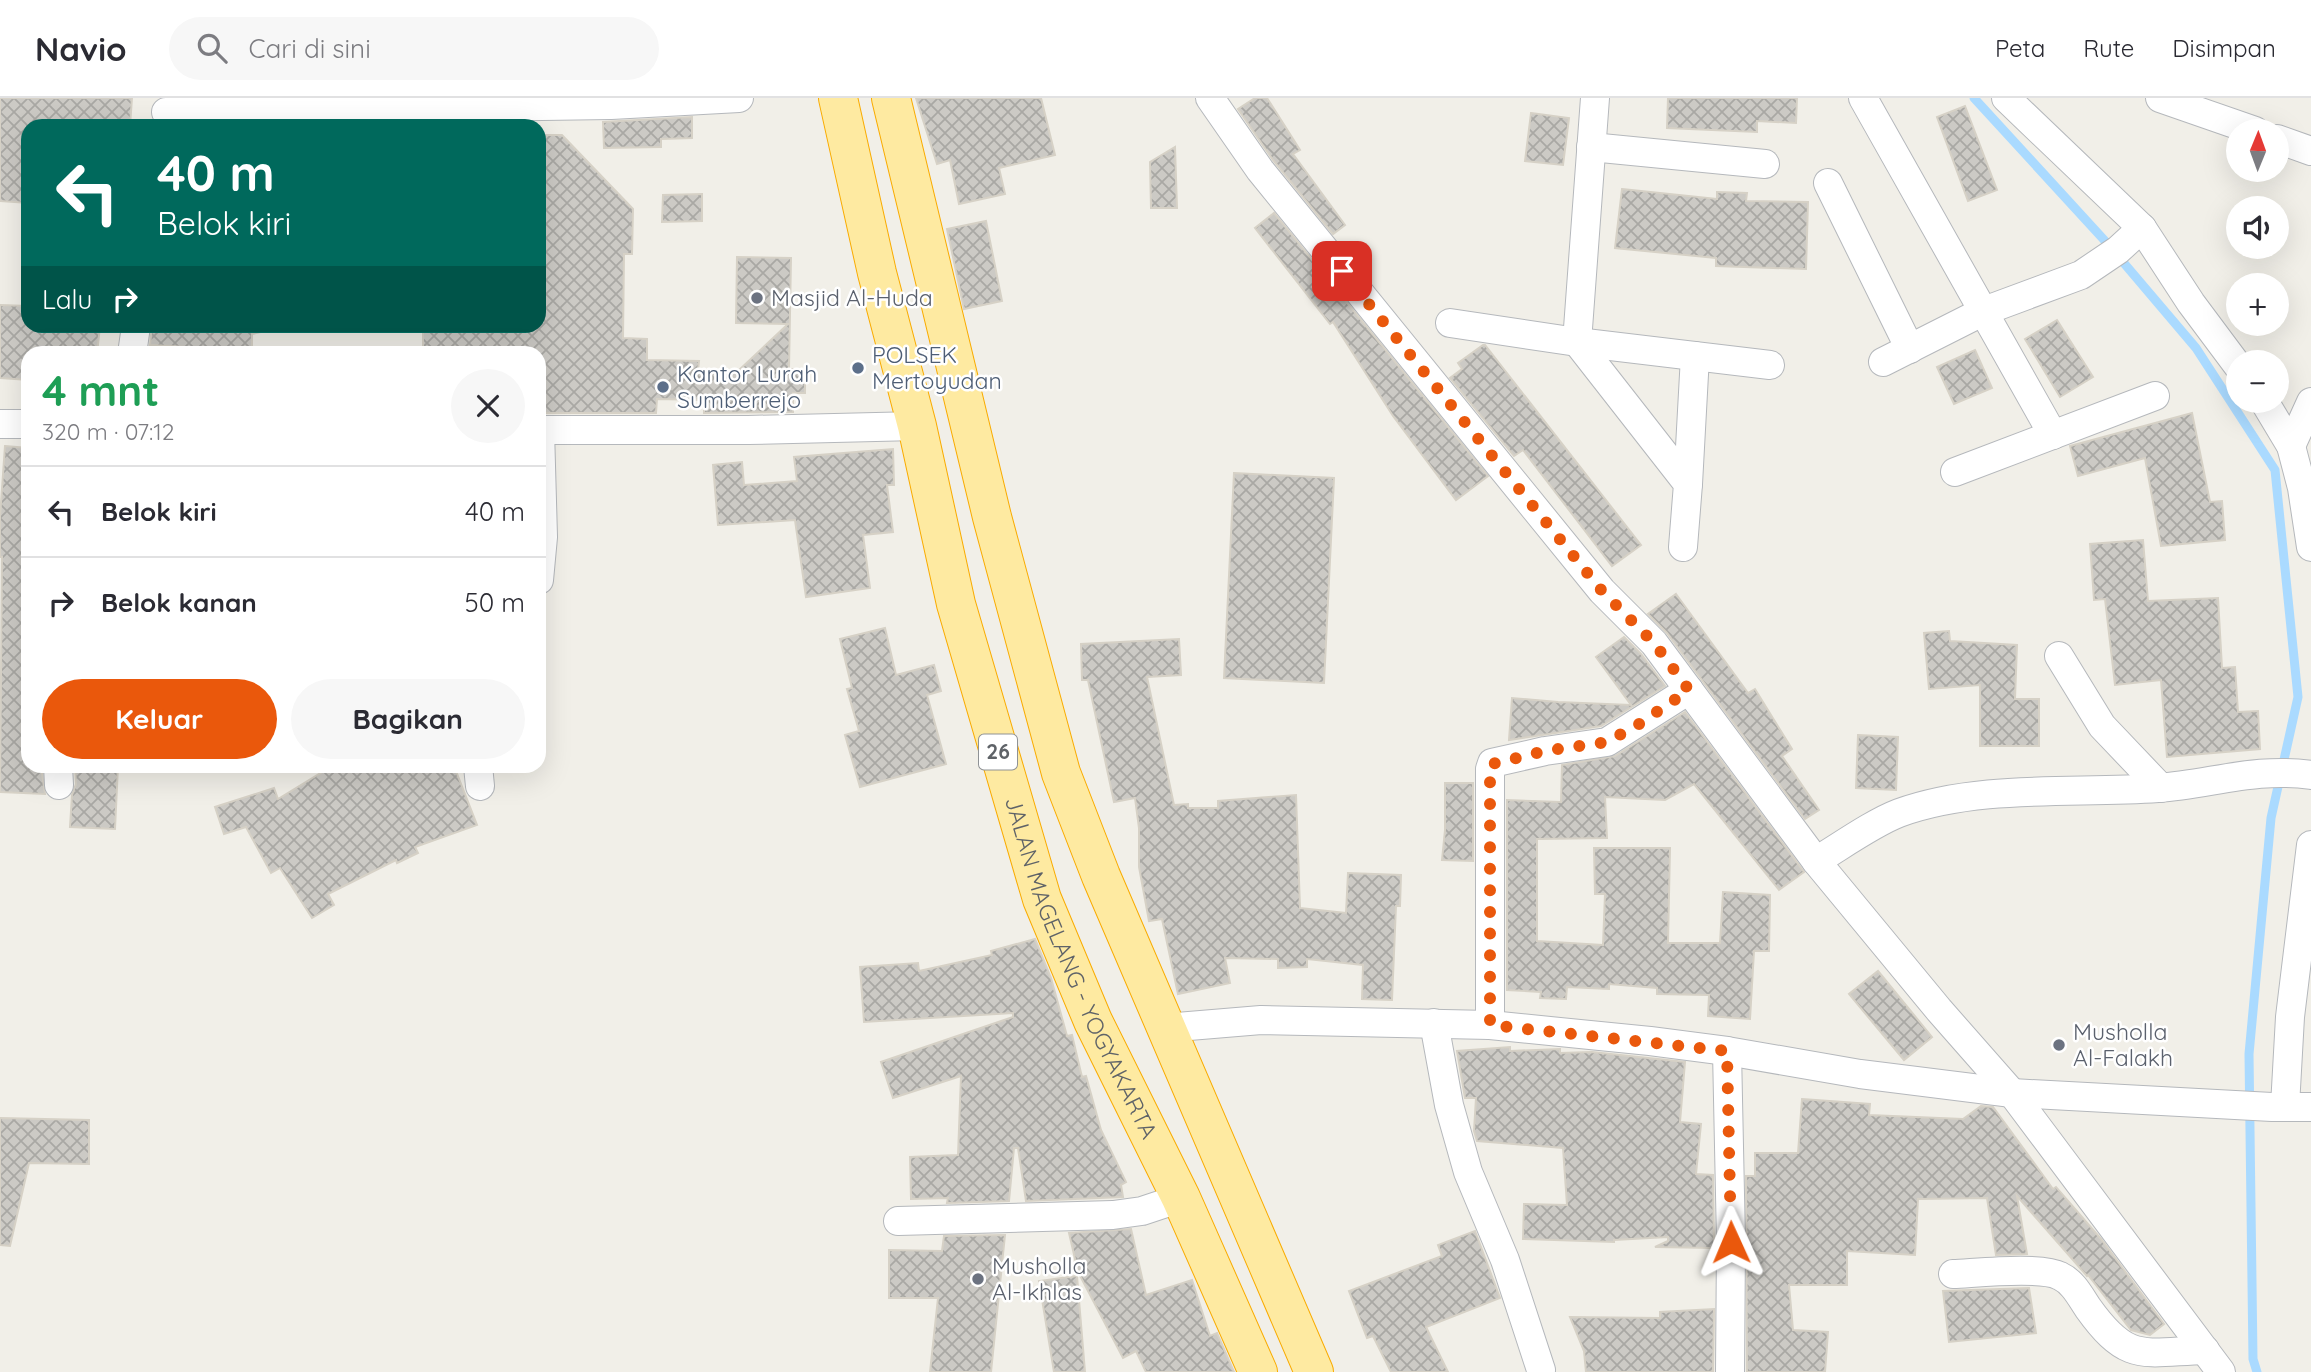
<!DOCTYPE html>
<html lang="id">
<meta charset="utf-8">
<style>
:root{--surface:#fff;--page:#f7f7f7;--text:#2b2b33;--muted:#7c7c81;--line:#e1e1e2;--accent:#ea580c}
body{margin:0;font-family:Quicksand,sans-serif;background:var(--page);color:var(--text);height:100vh;display:flex;flex-direction:column;font-size:26px;white-space:nowrap}
*{box-sizing:border-box;margin:0}
p{font-size:23px;color:var(--muted)}
.icon{flex:none;width:38px;height:38px;fill:none;stroke:currentColor;stroke-width:2;stroke-linecap:round;stroke-linejoin:round}
.map{position:relative;flex:1;overflow:hidden}
.details{position:absolute;left:21px;top:248px;width:525px;height:427px;display:flex;flex-direction:column;background:var(--surface);border-radius:21px;box-shadow:0 7px 28px #0002}
.details>*{flex:none}
.banner{position:absolute;left:21px;top:21px;width:525px;height:214px;border-radius:21px;box-shadow:0 7px 28px #0002;background:#00695c;color:#fff;overflow:hidden}
.needle{width:46px;rotate:1deg}
.buttons{position:absolute;left:2226px;top:21px;display:grid;gap:14px}
.buttons a{display:grid;place-items:center;width:63px;height:63px;border-radius:50%;background:var(--surface);box-shadow:0 7px 28px #0002;font-size:35px}
.pin{position:absolute;display:grid;place-items:center;width:60px;height:60px;color:#fff;margin:-30px;border-radius:14px;box-shadow:0 4px 10px #0006}
.me{position:absolute;width:77px;margin:-38px;rotate:359deg;stroke-linejoin:round;filter:drop-shadow(0 0 5px #0008)}
.turn{display:flex;align-items:center;gap:24px;height:147px;padding:0 21px;font-size:32px}
.turn .icon{width:91px;height:91px;stroke-width:2.5}
.turn b{display:block;font-size:49px;line-height:60px}
.then{display:flex;align-items:center;height:66px;padding:0 21px;background:#0003;gap:14px;font-size:26px}
.round{display:grid;place-items:center;flex:none;width:74px;height:74px;border-radius:37px;background:var(--page)}
.summary{display:flex;align-items:center;justify-content:space-between;height:119px;padding:0 21px}
h1{font-size:42px;font-weight:700;line-height:52px;color:#1e9e55}
.action{display:flex;gap:14px;margin-top:auto;padding:14px 21px}
.action a{flex:1;height:80px;border-radius:42px;background:var(--accent);color:#fff;font-size:28px;font-weight:700;line-height:80px;text-align:center}
.action a+a{background:var(--page);color:var(--text)}
ul{padding:0;list-style:none}
li{display:flex;align-items:center;gap:21px;height:91px;padding:0 21px;border-top:2px solid var(--line)}
li div{flex:1}
li b{display:block;font-size:26px}
li em{font-style:normal}
header{display:flex;align-items:center;gap:42px;box-sizing:border-box;height:98px;padding:0 35px;background:var(--surface);border-bottom:2px solid var(--line)}
header strong{font-size:33px}
nav{display:flex;gap:38px;margin-inline-start:auto;font-size:24px}
.search{width:490px;height:63px;background:var(--page);display:flex;align-items:center;gap:18px;box-sizing:border-box;padding:0 24px;border-radius:38px;color:var(--muted);font-size:26px}
.map>svg:first-child{display:block}
</style>
<header>
<strong>Navio</strong>
<div class="search"><svg class="icon" aria-label="search" viewBox="0 0 24 24"><circle cx="10" cy="10" r="6"/><path d="M15 15l6 6"/></svg>Cari di sini</div>
<nav><a>Peta</a><a>Rute</a><a>Disimpan</a></nav>
</header>
<div class="map">
<svg width="2311" height="1274" viewBox="0 0 2311 1274">
<defs>
<pattern id="building-cross-hatch" width="8" height="8" patternUnits="userSpaceOnUse" patternTransform="scale(1.75)"><rect width="8" height="8" fill="#cccac5"/><path d="M0 0l8 8M0 8l8-8" fill="none" stroke="#a9a8a4"/></pattern>
</defs>
<rect width="100%" height="100%" fill="#f1efe8"/>
<g fill="none" stroke-linecap="round" stroke-linejoin="round">
<path stroke="#aadaff" stroke-width="9" d="M 1974,0 L 2106,144 L 2196,250 L 2275,372 L 2298,599 L 2271,720 L 2249,956 L 2253,1261 L 2257,1274"/>
</g>
<g fill="url(#building-cross-hatch)" stroke="#d6d1c6" stroke-width="2">
<path d="M 0,0 L 132,0 L 130,28 L 28,28 L 28,105 L 0,103 Z"/>
<path d="M 916,0 L 1041,0 L 1055,57 L 999,70 L 1005,96 L 959,106 L 950,62 L 937,66 Z"/>
<path d="M 1255,0 L 1267,0 L 1300,52 L 1293,56 L 1345,127 L 1333,136 L 1273,62 L 1238,11 Z"/>
<path d="M 1668,0 L 1797,0 L 1796,25 L 1757,23 L 1757,34 L 1667,30 Z"/>
<path d="M 1965,8 L 1997,92 L 1968,103 L 1937,19 Z"/>
<path d="M 1531,15 L 1569,20 L 1563,67 L 1525,63 Z"/>
<path d="M 692,19 L 692,40 L 661,41 L 661,49 L 604,50 L 603,24 Z"/>
<path d="M 539,37 L 562,37 L 633,111 L 632,156 L 624,156 L 623,240 L 647,241 L 647,262 L 699,263 L 698,273 L 737,274 L 788,226 L 736,225 L 737,159 L 791,160 L 789,271 L 805,271 L 805,295 L 793,295 L 793,314 L 704,315 L 704,302 L 657,301 L 656,315 L 539,315 L 539,256 L 423,256 L 423,228 L 539,228 Z"/>
<path d="M 1175,49 L 1177,110 L 1151,110 L 1150,64 Z"/>
<path d="M 1622,91 L 1717,101 L 1717,94 L 1747,95 L 1746,103 L 1808,104 L 1806,171 L 1716,168 L 1716,160 L 1615,150 Z"/>
<path d="M 702,96 L 702,123 L 662,124 L 663,97 Z"/>
<path d="M 1274,115 L 1488,378 L 1456,402 L 1393,318 L 1333,224 L 1330,226 L 1255,130 Z"/>
<path d="M 986,123 L 1002,203 L 964,211 L 947,131 Z"/>
<path d="M 0,207 L 28,208 L 28,228 L 100,228 L 97,256 L 28,256 L 28,282 L 0,280 Z"/>
<path d="M 2057,222 L 2093,279 L 2060,299 L 2025,241 Z"/>
<path d="M 152,228 L 260,228 L 261,234 L 252,236 L 252,253 L 205,250 L 185,256 L 186,249 L 150,247 Z"/>
<path d="M 1483,247 L 1485,247 L 1641,447 L 1612,468 L 1523,352 L 1514,358 L 1450,280 L 1462,271 L 1458,265 Z"/>
<path d="M 1975,252 L 1992,290 L 1954,306 L 1937,269 Z"/>
<path d="M 2192,315 L 2210,404 L 2222,403 L 2225,442 L 2161,448 L 2145,360 L 2078,378 L 2070,348 Z"/>
<path d="M 5,348 L 28,350 L 28,668 L 41,668 L 45,696 L 0,694 L 2,459 L 0,459 L 0,419 Z"/>
<path d="M 893,351 L 894,387 L 887,387 L 893,434 L 863,437 L 870,490 L 806,499 L 795,422 L 718,427 L 713,367 L 742,364 L 744,387 L 797,383 L 794,359 Z"/>
<path d="M 1234,375 L 1334,380 L 1324,585 L 1224,580 Z"/>
<path d="M 2143,442 L 2148,503 L 2218,500 L 2222,570 L 2235,569 L 2238,614 L 2258,613 L 2260,651 L 2167,659 L 2161,582 L 2115,587 L 2105,501 L 2094,502 L 2090,446 Z"/>
<path d="M 1676,496 L 1748,595 L 1755,591 L 1792,651 L 1782,658 L 1819,712 L 1805,721 L 1667,535 L 1648,516 Z"/>
<path d="M 885,530 L 896,577 L 934,567 L 941,593 L 927,597 L 946,666 L 860,689 L 845,637 L 859,633 L 847,591 L 852,590 L 840,541 Z"/>
<path d="M 1949,533 L 1950,543 L 2017,547 L 2015,601 L 2039,601 L 2039,648 L 1980,648 L 1980,587 L 1929,591 L 1924,535 Z"/>
<path d="M 1624,539 L 1641,556 L 1665,588 L 1601,628 L 1509,642 L 1512,600 L 1558,604 L 1631,607 L 1596,559 Z"/>
<path d="M 1179,541 L 1181,577 L 1147,579 L 1174,707 L 1188,706 L 1188,710 L 1218,710 L 1218,703 L 1296,697 L 1300,810 L 1346,815 L 1348,775 L 1401,777 L 1400,808 L 1396,808 L 1392,902 L 1362,901 L 1363,867 L 1307,861 L 1307,869 L 1278,870 L 1278,861 L 1225,860 L 1230,885 L 1178,896 L 1162,821 L 1149,823 L 1139,769 L 1139,730 L 1135,700 L 1114,704 L 1088,582 L 1082,582 L 1081,546 Z"/>
<path d="M 1685,614 L 1804,774 L 1779,792 L 1694,686 L 1665,702 L 1605,699 L 1607,740 L 1537,741 L 1537,843 L 1603,847 L 1605,796 L 1595,796 L 1594,750 L 1670,750 L 1668,845 L 1720,845 L 1723,794 L 1770,797 L 1769,853 L 1754,853 L 1750,921 L 1708,918 L 1709,897 L 1657,896 L 1657,890 L 1609,886 L 1609,891 L 1567,889 L 1566,901 L 1540,900 L 1541,894 L 1507,892 L 1507,702 L 1561,704 L 1562,667 L 1615,658 Z"/>
<path d="M 1858,637 L 1898,639 L 1896,692 L 1856,690 Z"/>
<path d="M 75,668 L 118,668 L 115,731 L 70,729 L 72,697 L 76,686 Z"/>
<path d="M 332,668 L 454,668 L 477,727 L 415,749 L 418,755 L 397,765 L 396,762 L 328,796 L 334,807 L 312,820 L 280,770 L 271,775 L 246,729 L 224,736 L 215,709 L 274,690 L 278,701 Z"/>
<path d="M 1445,685 L 1473,685 L 1473,763 L 1442,762 L 1445,732 Z"/>
<path d="M 1035,841 L 1051,880 L 1067,938 L 1072,937 L 1082,979 L 1086,978 L 1101,1032 L 1126,1084 L 1121,1087 L 1123,1099 L 1026,1103 L 1018,1050 L 1014,1050 L 1009,1103 L 947,1105 L 948,1100 L 911,1101 L 910,1059 L 958,1057 L 961,978 L 893,1000 L 881,964 L 1013,919 L 1013,915 L 864,924 L 860,869 L 918,865 L 919,873 L 992,857 L 991,853 Z"/>
<path d="M 1878,873 L 1932,939 L 1904,962 L 1849,896 Z"/>
<path d="M 1510,949 L 1510,953 L 1560,951 L 1560,955 L 1592,954 L 1685,964 L 1680,1024 L 1701,1026 L 1696,1076 L 1713,1077 L 1714,1150 L 1655,1149 L 1668,1143 L 1668,1139 L 1614,1142 L 1614,1144 L 1523,1141 L 1524,1106 L 1567,1107 L 1563,1050 L 1477,1043 L 1474,1033 L 1476,1000 L 1465,1000 L 1457,953 Z"/>
<path d="M 1802,1001 L 1870,1006 L 1869,1017 L 1963,1021 L 1981,1008 L 1993,1009 L 2053,1091 L 2056,1089 L 2101,1141 L 2164,1226 L 2150,1237 L 2131,1232 L 2088,1177 L 2087,1178 L 2017,1098 L 2027,1156 L 1996,1157 L 1987,1100 L 1918,1101 L 1915,1157 L 1847,1153 L 1847,1187 L 1789,1187 L 1793,1232 L 1828,1234 L 1825,1274 L 1747,1274 L 1746,1078 L 1755,1078 L 1755,1055 L 1798,1055 Z"/>
<path d="M 0,1020 L 89,1022 L 89,1066 L 29,1065 L 10,1148 L 0,1147 Z"/>
<path d="M 1131,1131 L 1146,1197 L 1192,1182 L 1210,1238 L 1217,1235 L 1234,1274 L 1146,1274 L 1136,1253 L 1123,1260 L 1078,1174 L 1069,1135 Z"/>
<path d="M 1475,1133 L 1500,1200 L 1426,1229 L 1448,1274 L 1391,1274 L 1373,1238 L 1367,1240 L 1349,1193 L 1442,1158 L 1438,1147 Z"/>
<path d="M 1005,1137 L 991,1274 L 930,1274 L 938,1200 L 889,1200 L 889,1152 L 942,1153 L 944,1138 Z"/>
<path d="M 1077,1178 L 1085,1274 L 1054,1274 L 1039,1183 Z"/>
<path d="M 2029,1190 L 2036,1235 L 1949,1244 L 1943,1193 Z"/>
<path d="M 1714,1211 L 1713,1274 L 1586,1274 L 1584,1253 L 1570,1219 L 1660,1220 L 1660,1214 Z"/>
</g>
<g fill="none" stroke-linecap="round" stroke-linejoin="round">
<g stroke="#b5b8bc" stroke-width="30">
<g id="minor">
<path d="M 1210,0 L 1260,72 L 1602,493 L 1654,545 L 1816,763 L 1939,912 L 2012,995 L 2221,1274"/>
<path d="M 1595,0 L 1577,244 L 1688,386 L 1683,449"/>
<path d="M 1863,0 L 2053,337"/>
<path d="M 2006,0 L 2142,130 L 2191,205 L 2238,268"/>
<path d="M 2160,0 L 2255,33"/>
<path d="M 166,14 L 611,7 L 739,0"/>
<path d="M 2277,41 L 2311,53"/>
<path d="M 1591,49 L 1765,66"/>
<path d="M 1828,85 L 1910,251"/>
<path d="M 1450,225 L 1577,244 L 1770,267"/>
<path d="M 132,256 L 136,228"/>
<path d="M 1883,264 L 1984,213 L 2081,177 L 2118,152 L 2142,130"/>
<path d="M 2264,303 L 2291,348 L 2302,390 L 2311,449"/>
<path d="M 0,326 L 28,326"/>
<path d="M 539,332 L 748,332 L 917,328"/>
<path d="M 2291,348 L 2311,304"/>
<path d="M 1955,374 L 2155,298"/>
<path d="M 1688,386 L 1695,258"/>
<path d="M 539,482 L 543,439 L 540,332"/>
<path d="M 2059,558 L 2102,628 L 2161,690"/>
<path d="M 58,668 L 59,687"/>
<path d="M 478,668 L 480,688"/>
<path d="M 1816,763 C 1841,748 1873,725 1899,715 C 1979,686 2074,696 2158,690 C 2211,686 2257,669 2311,677"/>
<path d="M 1434,925 L 1449,1007 L 1468,1074 L 1505,1162 L 1541,1272"/>
<path d="M 1490,927 L 1490,671 L 1492,665 L 1545,653 L 1607,644 L 1689,592"/>
<path d="M 1165,930 L 1261,922 L 1490,927 L 1650,943 L 1727,953 L 1860,976 L 2012,995 L 2272,1009 L 2311,1009"/>
<path d="M 1727,953 L 1731,1144 L 1730,1274"/>
<path d="M 2285,1008 L 2290,919 L 2311,747"/>
<path d="M 898,1123 L 1113,1117 L 1142,1113 L 1181,1100"/>
<path d="M 1953,1176 C 1977,1175 2041,1168 2060,1178 C 2073,1184 2080,1198 2088,1210 C 2128,1266 2143,1254 2205,1252"/>
</g>
</g>
<g stroke="#f9ab00" stroke-width="40">
<g id="trunk">
<path id="s1" d="M 838,0 L 877,175 L 917,328 L 956,506 L 1042,801 L 1093,923 L 1181,1100 L 1258,1274"/>
<path d="M 891,0 L 992,419 L 1061,675 L 1101,778 L 1314,1274"/>
</g>
</g>
<use href="#minor" stroke="#fff" stroke-width="28"/>
<use href="#trunk" stroke="#feeaa1" stroke-width="38"/>
</g>
<g fill="none" stroke-linecap="round" stroke-linejoin="round">
<path stroke="#ea580c" stroke-width="12" stroke-dasharray="0 21.6" d="M 1342,173 L 1602,493 L 1654,545 L 1689,592 L 1639,626 L 1607,644 L 1545,653 L 1492,666 L 1490,671 L 1490,927 L 1727,953 L 1731,1144"/>
</g>
<g fill="#6b7280" stroke="#fff" stroke-width="2.5">
<circle cx="757" cy="200" r="7"/>
<circle cx="2059" cy="947" r="7"/>
<circle cx="978" cy="1181" r="7"/>
</g>
<g fill="#5c6f8a" stroke="#fff" stroke-width="2.5">
<circle cx="858" cy="270" r="7"/>
<circle cx="663" cy="289" r="7"/>
</g>
<g text-anchor="middle" stroke-width="5" stroke-linejoin="round" paint-order="stroke">
<rect fill="#fff" stroke="#8f9295" stroke-width="2" x="979" y="636.5" width="38" height="35" rx="5"/>
<g font-size="21" font-weight="bold" fill="#5f6368">
<text x="998" y="661">26</text>
</g>
<g font-size="23" fill="#5b616d" stroke="#fff" text-anchor="start">
<text x="771" y="208">Masjid Al-Huda</text>
<text x="2073" y="942">Musholla<tspan x="2073" dy="26">Al-Falakh</tspan></text>
<text x="992" y="1176">Musholla<tspan x="992" dy="26">Al-Ikhlas</tspan></text>
</g>
<g font-size="23" fill="#4e5e75" stroke="#fff" text-anchor="start">
<text x="872" y="265">POLSEK<tspan x="872" dy="26">Mertoyudan</tspan></text>
<text x="677" y="284">Kantor Lurah<tspan x="677" dy="26">Sumberrejo</tspan></text>
</g>
<g font-size="23" fill="#5f6368" stroke="#fff">
<text dy="8" stroke="none"><textPath href="#s1" startOffset="905">JALAN MAGELANG - YOGYAKARTA</textPath></text>
</g>
</g>
</svg>
<div class="buttons">
<a><svg class="needle" viewBox="-14 -14 28 28"><path d="M0-13l5 13h-10z" fill="#e53935"/><path d="M0 13l5-13h-10z" fill="#7c7c81"/></svg></a>
<a><svg class="icon" aria-label="sound" viewBox="0 0 24 24"><path d="M4 9h4l5-4v14l-5-4H4zM17 9q2 3 0 6"/></svg></a>
<a>+</a>
<a>−</a>
</div>
<div class="pin" style="left:1342px;top:173px;background:#d93025"><svg class="icon" aria-label="arrive" viewBox="0 0 24 24"><path d="M6 21V4h12l-3 4 3 4H6"/></svg></div>
<svg class="me" style="left:1731px;top:1144px" viewBox="-20 -20 40 40"><path d="M0-17L14 15 0 8-14 15z" fill="#ea580c" stroke="#fff" stroke-width="4"/></svg>
<div class="banner">
<div class="turn"><svg class="icon" aria-label="left" viewBox="0 0 24 24"><path d="M17 20v-9H6M10 6l-5 5 5 5"/></svg><div><b>40 m</b>Belok kiri</div></div>
<div class="then">Lalu<svg class="icon" aria-label="right" viewBox="0 0 24 24"><path d="M7 20v-9h11M14 6l5 5-5 5"/></svg></div>
</div>
<section class="details">
<div class="summary"><div><h1>4 mnt</h1><p>320 m · 07:12</p></div><a class="round"><svg class="icon" aria-label="close" viewBox="0 0 24 24"><path d="M6 6l12 12M18 6L6 18"/></svg></a></div>
<ul>
<li><svg class="icon" aria-label="left" viewBox="0 0 24 24"><path d="M17 20v-9H6M10 6l-5 5 5 5"/></svg><div><b>Belok kiri</b></div><em>40 m</em></li>
<li><svg class="icon" aria-label="right" viewBox="0 0 24 24"><path d="M7 20v-9h11M14 6l5 5-5 5"/></svg><div><b>Belok kanan</b></div><em>50 m</em></li>
</ul>
<div class="action"><a>Keluar</a><a>Bagikan</a></div>
</section>
</div>
